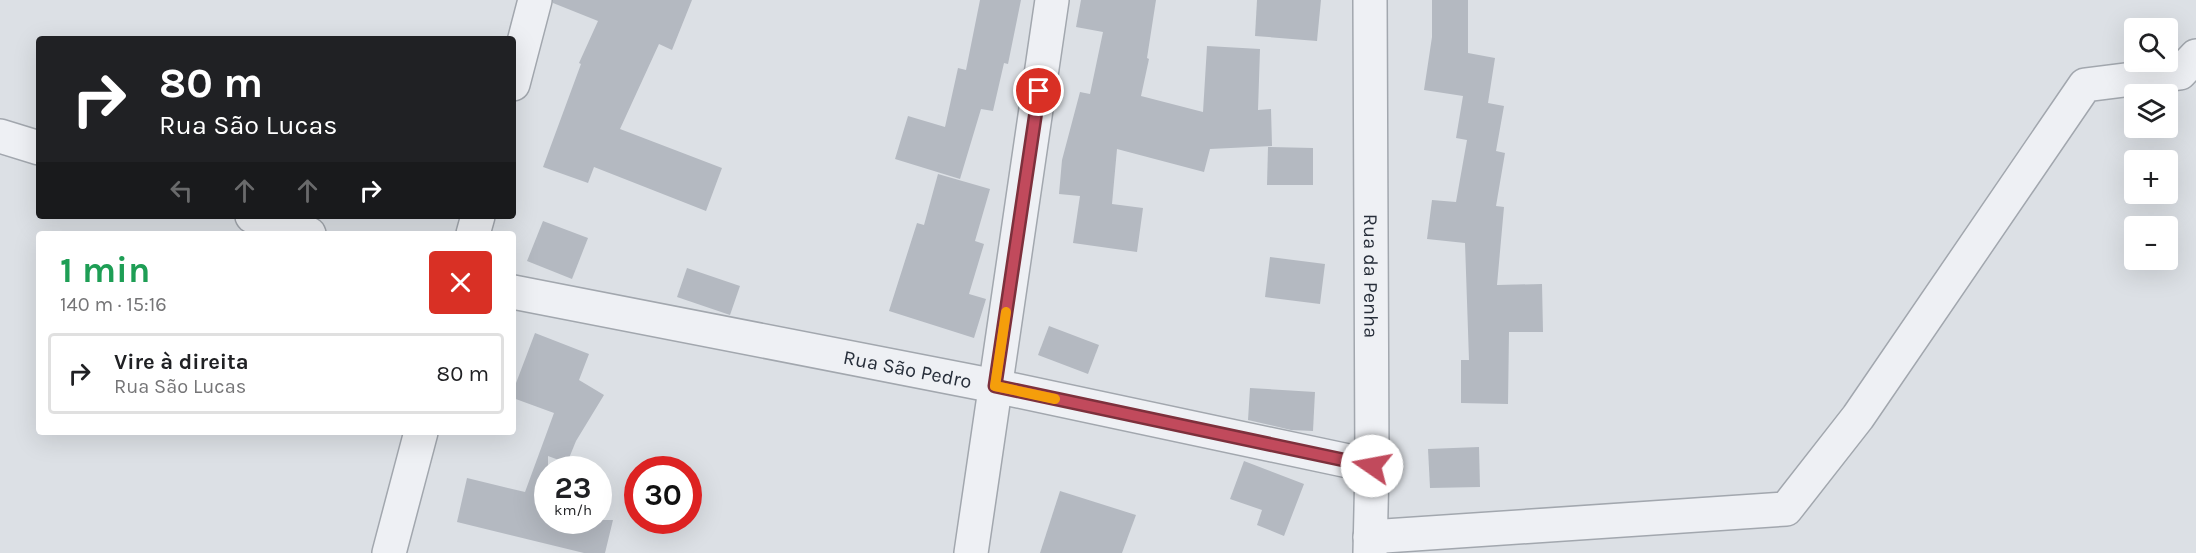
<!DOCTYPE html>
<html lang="pt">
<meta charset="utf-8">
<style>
:root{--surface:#fff;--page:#f6f6f6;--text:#202124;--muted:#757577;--line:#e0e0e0}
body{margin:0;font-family:Karla,sans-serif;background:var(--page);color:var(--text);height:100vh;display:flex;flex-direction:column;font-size:22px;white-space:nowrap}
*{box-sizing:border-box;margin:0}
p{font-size:20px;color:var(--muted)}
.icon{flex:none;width:33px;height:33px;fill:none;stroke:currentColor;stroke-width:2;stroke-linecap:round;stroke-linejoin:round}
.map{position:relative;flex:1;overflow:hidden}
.sheet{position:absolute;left:36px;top:231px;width:480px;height:204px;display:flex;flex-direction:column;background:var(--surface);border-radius:6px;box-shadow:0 6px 24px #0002}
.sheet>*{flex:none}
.banner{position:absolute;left:36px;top:36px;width:480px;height:183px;border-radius:6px;box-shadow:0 6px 24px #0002;background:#202124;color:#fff;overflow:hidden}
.controls{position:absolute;left:2124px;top:18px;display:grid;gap:12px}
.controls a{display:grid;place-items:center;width:54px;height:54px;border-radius:6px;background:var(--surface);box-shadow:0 6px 24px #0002;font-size:30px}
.speed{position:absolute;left:534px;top:456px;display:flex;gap:12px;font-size:30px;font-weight:700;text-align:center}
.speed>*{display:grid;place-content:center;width:78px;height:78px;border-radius:50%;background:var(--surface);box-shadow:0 6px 24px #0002;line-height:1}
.speed small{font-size:15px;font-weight:400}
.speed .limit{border:9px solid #d22;background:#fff;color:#111}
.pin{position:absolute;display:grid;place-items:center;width:51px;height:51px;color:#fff;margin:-26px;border:3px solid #fff;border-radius:50%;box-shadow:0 2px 6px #0007}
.me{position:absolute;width:66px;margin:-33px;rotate:282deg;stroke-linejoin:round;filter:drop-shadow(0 0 4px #0008)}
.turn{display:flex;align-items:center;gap:21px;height:126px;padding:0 24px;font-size:27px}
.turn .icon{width:78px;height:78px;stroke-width:2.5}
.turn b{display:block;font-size:42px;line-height:51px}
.lanes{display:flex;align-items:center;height:57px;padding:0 24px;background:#0003;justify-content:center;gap:30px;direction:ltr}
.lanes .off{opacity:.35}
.round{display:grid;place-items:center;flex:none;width:63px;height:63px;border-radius:6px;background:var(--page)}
.summary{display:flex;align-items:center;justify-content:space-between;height:102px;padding:0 24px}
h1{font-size:36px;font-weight:700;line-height:45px;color:#1e9e55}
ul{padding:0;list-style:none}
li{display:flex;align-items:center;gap:18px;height:81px;margin:0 12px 9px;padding:0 12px;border:3px solid var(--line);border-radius:6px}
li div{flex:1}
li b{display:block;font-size:22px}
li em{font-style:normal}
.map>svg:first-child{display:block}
</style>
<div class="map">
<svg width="2196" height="553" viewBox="0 0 2196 553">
<rect width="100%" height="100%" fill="#dce0e5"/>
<g fill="#b4b9c1">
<path d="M 553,0 L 692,0 L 672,50 L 659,44 L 620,129 L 722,168 L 706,211 L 594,167 L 588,183 L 543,167 L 581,64 L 579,63 L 598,21 L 553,3 Z"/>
<path d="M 980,0 L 1021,0 L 1008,64 L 1004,63 L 993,111 L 981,109 L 960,179 L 895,159 L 908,116 L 945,127 L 958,68 L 966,70 Z"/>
<path d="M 1081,0 L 1156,0 L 1147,58 L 1149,59 L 1141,96 L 1203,112 L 1207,46 L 1260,49 L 1258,110 L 1271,109 L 1272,146 L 1210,149 L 1204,172 L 1117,149 L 1112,204 L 1143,208 L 1137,252 L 1073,243 L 1080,196 L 1059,194 L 1062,160 L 1080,92 L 1090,94 L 1103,32 L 1076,27 Z"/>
<path d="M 1257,0 L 1321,0 L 1317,41 L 1255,36 Z"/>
<path d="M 1432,0 L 1468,0 L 1468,53 L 1495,58 L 1488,103 L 1504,106 L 1496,151 L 1505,153 L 1496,206 L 1504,207 L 1497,285 L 1542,284 L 1543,332 L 1509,332 L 1508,404 L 1461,403 L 1461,360 L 1469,360 L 1465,243 L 1427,239 L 1432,200 L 1456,202 L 1467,140 L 1456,138 L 1463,96 L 1424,90 L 1432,37 Z"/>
<path d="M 1268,147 L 1313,148 L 1313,185 L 1267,185 Z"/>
<path d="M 938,174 L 990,189 L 975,241 L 984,244 L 969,294 L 986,299 L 974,338 L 889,311 L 917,223 L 924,225 Z"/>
<path d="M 543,221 L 588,238 L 572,279 L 527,261 Z"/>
<path d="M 1270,257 L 1325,264 L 1320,304 L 1265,297 Z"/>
<path d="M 687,268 L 740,286 L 730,315 L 677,297 Z"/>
<path d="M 1049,326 L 1099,345 L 1088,374 L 1038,355 Z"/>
<path d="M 535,333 L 589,354 L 579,380 L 604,395 L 576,441 L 567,463 L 548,456 L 548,520 L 613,520 L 605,553 L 584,553 L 457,522 L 467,478 L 525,492 L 554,413 L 513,398 L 513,391 Z"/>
<path d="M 1250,388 L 1315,392 L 1313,431 L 1291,430 L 1248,420 Z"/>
<path d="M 1479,447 L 1480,487 L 1430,488 L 1428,449 Z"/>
<path d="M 1244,461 L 1304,484 L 1284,536 L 1257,525 L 1262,510 L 1230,499 Z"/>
<path d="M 1060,491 L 1136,515 L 1122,553 L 1040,553 Z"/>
</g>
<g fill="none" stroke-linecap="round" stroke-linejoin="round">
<g stroke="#a2a7ae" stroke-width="36">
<g id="minor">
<path id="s1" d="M 1370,0 L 1372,466 L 1370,553"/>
<path d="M 513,84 L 535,0"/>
<path d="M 0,136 L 39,148"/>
<path d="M 252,216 L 309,234"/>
<path d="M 473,234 L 478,216"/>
<path id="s2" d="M 513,292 L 995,386 L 1372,466"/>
<path d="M 1370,537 L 1786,509 L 1858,417 L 2085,85 L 2180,73 L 2196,56"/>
<path d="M 389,553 L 421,432"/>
<path d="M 971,553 L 1052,0"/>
</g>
</g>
<use href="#minor" stroke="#eef0f4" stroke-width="33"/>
</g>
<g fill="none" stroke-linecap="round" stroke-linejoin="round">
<g stroke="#7d303c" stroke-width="15">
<path id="route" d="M 1039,91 L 995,386 L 1372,466"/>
</g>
<use href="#route" stroke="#c14a5c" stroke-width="10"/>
<path stroke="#f59e0b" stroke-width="10" d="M 1006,312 L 995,386 L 1055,399"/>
</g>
<g text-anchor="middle" stroke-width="4.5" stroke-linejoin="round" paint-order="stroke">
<g font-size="20" fill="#272e3a" stroke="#ebeef3">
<text dy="7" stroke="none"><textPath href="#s1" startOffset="276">Rua da Penha</textPath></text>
<text dy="7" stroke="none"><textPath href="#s2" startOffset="402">Rua São Pedro</textPath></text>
</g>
</g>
</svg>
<div class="controls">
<a><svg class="icon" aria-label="search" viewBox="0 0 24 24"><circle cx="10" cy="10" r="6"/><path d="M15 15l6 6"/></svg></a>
<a><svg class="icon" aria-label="layers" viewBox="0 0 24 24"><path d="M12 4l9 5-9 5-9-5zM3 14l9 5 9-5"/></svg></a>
<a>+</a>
<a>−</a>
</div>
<div class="speed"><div>23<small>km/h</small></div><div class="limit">30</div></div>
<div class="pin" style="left:1039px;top:91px;background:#d93025"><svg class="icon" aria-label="arrive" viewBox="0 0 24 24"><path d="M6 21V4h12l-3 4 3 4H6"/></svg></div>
<svg class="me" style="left:1372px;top:466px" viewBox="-20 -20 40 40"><circle r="19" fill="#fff"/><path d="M0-13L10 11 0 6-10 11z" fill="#c14a5c"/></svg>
<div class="banner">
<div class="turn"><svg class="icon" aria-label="right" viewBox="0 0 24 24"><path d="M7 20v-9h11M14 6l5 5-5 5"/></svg><div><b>80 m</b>Rua São Lucas</div></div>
<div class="lanes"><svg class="icon off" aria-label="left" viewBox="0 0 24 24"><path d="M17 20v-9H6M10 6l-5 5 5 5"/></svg><svg class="icon off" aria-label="ahead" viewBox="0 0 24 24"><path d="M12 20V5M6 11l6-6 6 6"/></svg><svg class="icon off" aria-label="ahead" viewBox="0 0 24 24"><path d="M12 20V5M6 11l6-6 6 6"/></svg><svg class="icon" aria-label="right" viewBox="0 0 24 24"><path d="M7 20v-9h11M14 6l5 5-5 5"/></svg></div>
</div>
<section class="sheet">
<div class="summary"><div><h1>1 min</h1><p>140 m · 15:16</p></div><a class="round" style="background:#d93025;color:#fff"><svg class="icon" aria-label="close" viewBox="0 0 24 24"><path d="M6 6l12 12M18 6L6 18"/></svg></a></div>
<ul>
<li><svg class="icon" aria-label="right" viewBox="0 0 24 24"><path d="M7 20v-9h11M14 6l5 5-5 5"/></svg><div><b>Vire à direita</b><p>Rua São Lucas</p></div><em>80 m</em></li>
</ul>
</section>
</div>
